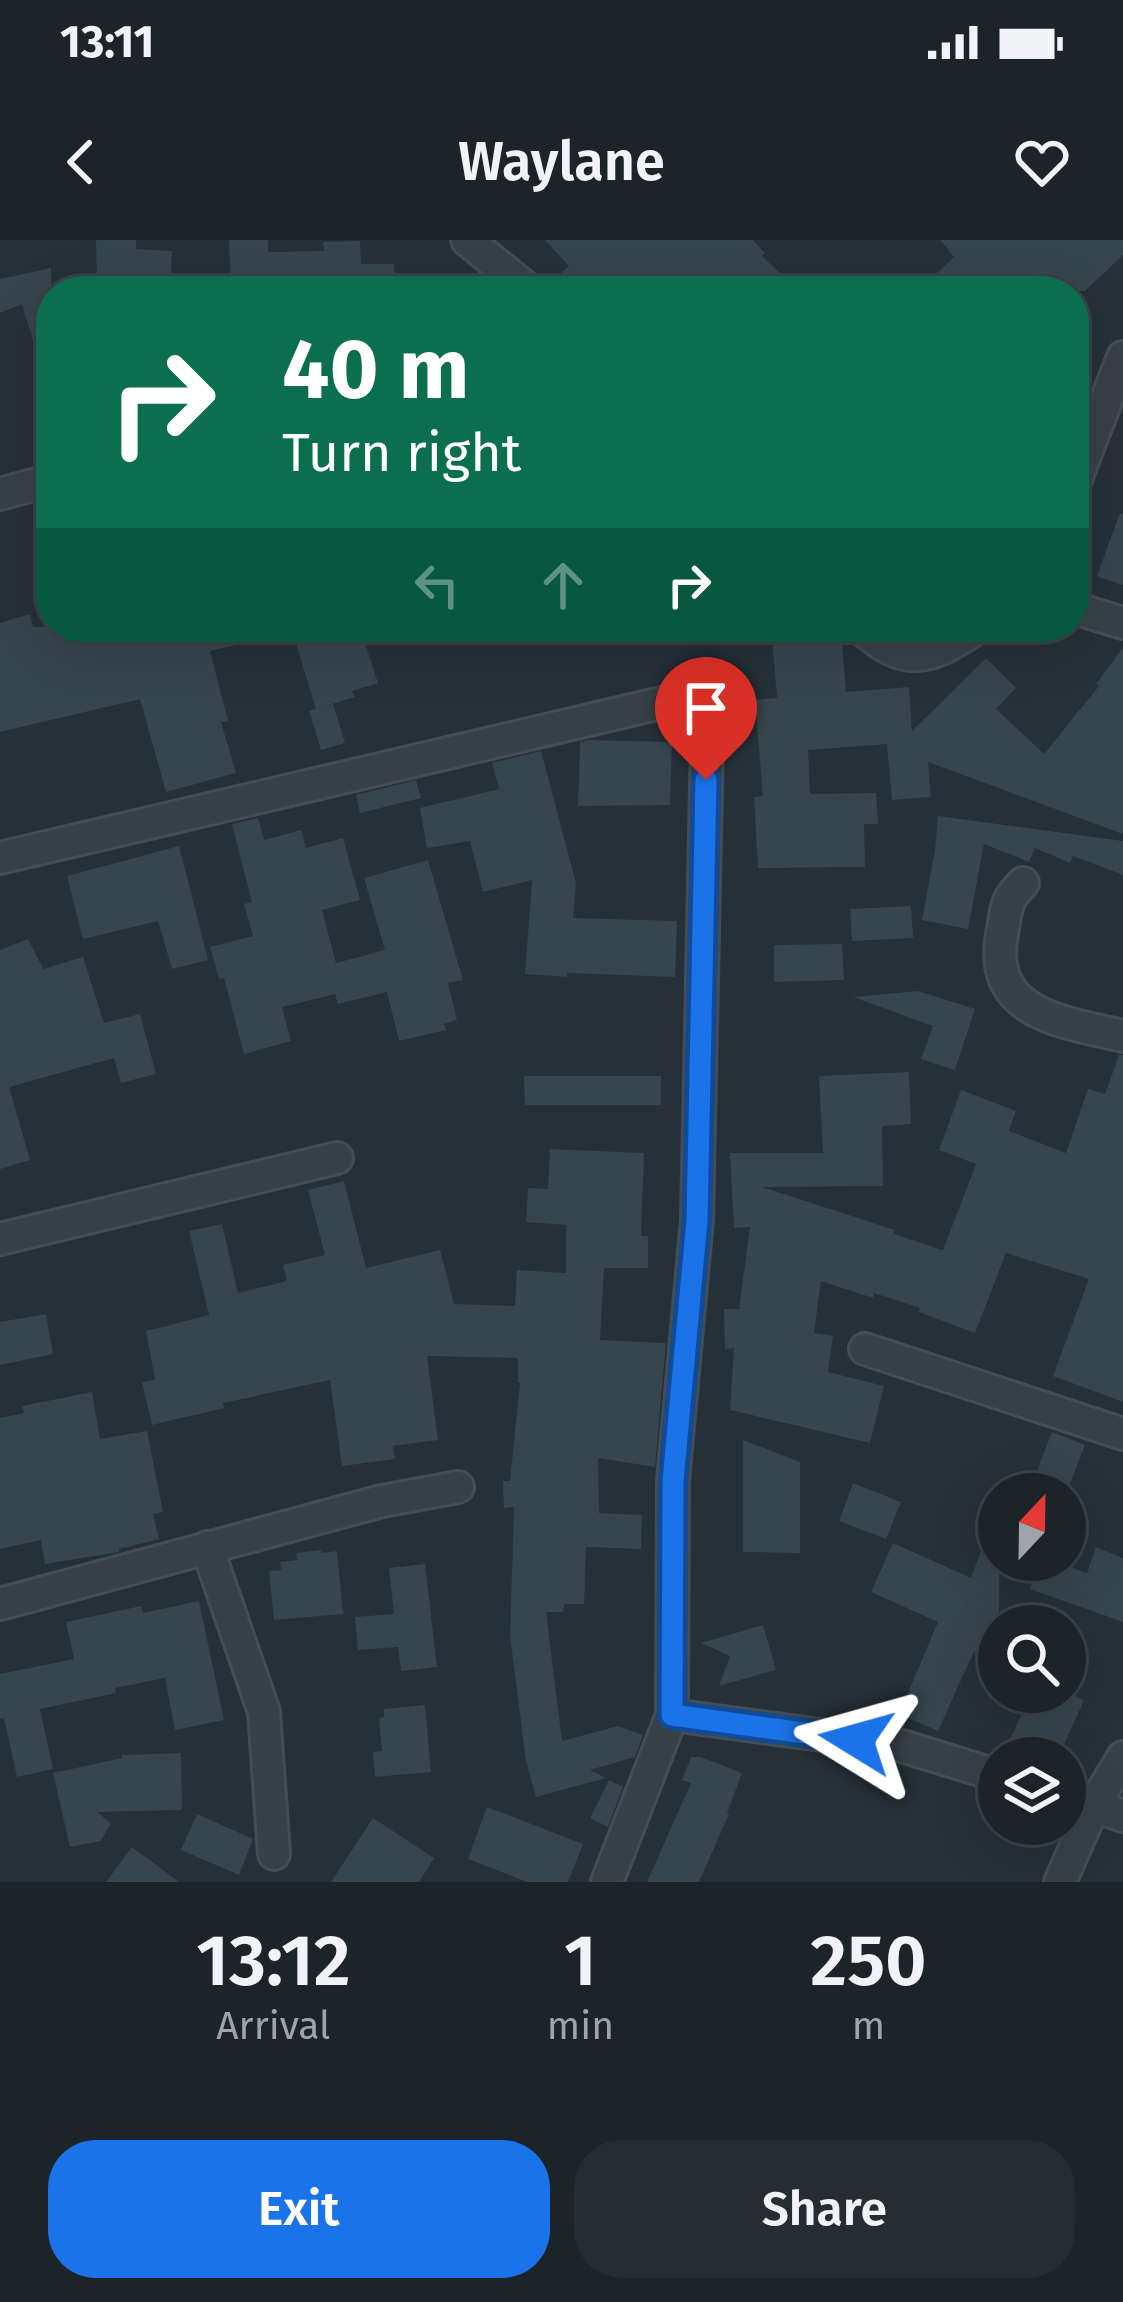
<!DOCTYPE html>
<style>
:root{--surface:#1c242a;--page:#252c32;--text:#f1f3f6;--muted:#a0a4a8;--line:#3a4147;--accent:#1a73e8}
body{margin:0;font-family:"Fira Sans",sans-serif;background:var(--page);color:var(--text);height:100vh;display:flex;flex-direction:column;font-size:45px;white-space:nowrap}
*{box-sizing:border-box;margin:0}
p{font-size:39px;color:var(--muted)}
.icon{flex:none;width:66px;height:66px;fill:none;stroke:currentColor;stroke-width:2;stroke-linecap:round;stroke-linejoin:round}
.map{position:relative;height:1642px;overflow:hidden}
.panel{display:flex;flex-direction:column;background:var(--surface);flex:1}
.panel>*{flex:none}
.banner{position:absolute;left:36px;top:36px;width:1053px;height:366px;border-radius:48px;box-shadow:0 12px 48px #0002,0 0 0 3px var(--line);background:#0b6e4f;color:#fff;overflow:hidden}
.needle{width:78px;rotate:22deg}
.buttons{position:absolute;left:978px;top:1233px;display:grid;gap:24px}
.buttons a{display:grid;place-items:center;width:108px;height:108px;border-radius:50%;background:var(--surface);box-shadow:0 12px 48px #0002,0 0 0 3px var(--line);font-size:60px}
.pin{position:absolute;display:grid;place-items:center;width:102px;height:102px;color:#fff;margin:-123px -51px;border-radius:50% 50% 50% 0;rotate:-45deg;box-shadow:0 0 12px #0007}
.pin .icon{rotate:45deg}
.me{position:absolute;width:132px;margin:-66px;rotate:278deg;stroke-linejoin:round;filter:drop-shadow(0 0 9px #0008)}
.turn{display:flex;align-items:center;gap:42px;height:252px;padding:0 48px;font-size:54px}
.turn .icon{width:156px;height:156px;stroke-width:2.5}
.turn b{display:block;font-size:84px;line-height:102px}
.lanes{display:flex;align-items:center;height:114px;padding:0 48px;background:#0003;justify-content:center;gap:60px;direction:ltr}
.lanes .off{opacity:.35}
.eta{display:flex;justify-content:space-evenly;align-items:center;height:204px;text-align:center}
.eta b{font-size:72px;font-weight:600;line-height:84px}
.button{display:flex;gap:24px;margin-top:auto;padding:24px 48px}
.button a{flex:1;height:138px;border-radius:48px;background:var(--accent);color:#fff;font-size:48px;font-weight:600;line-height:138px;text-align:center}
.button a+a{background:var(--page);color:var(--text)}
.status{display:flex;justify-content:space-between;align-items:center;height:84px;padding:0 60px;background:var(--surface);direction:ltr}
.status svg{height:33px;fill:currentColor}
header{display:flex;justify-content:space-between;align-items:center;height:156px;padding:0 48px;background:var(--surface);font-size:54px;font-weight:600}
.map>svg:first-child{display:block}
</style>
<div class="status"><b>13:11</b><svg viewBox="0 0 49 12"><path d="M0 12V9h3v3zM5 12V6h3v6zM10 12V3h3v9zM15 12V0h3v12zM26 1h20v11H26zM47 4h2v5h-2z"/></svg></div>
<header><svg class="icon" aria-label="back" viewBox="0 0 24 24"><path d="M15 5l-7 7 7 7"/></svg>Waylane<svg class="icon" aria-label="heart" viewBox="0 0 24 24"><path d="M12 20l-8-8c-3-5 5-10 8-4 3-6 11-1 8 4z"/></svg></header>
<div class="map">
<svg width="1123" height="1642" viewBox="0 0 1123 1642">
<rect width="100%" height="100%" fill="#253038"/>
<g fill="#37454e">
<path d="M 96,0 L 136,0 L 136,9 L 172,11 L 170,47 L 97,48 Z"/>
<path d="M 229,0 L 268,0 L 268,12 L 324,11 L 323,2 L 360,1 L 361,24 L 394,24 L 395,51 L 231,51 Z"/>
<path d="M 545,0 L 753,0 L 765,13 L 762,16 L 798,51 L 606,51 L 594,37 L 580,51 L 549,51 L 548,45 L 569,26 Z"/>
<path d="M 940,0 L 1123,0 L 1123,15 L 1085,51 L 918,51 L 954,17 Z"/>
<path d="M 51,28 L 51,140 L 45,141 L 22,64 L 0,73 L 0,39 Z"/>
<path d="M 1120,273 L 1123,274 L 1123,345 L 1097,336 Z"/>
<path d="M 30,374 L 33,387 L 270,387 L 271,397 L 210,411 L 228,481 L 221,482 L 236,533 L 166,552 L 140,459 L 0,492 L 0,383 Z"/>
<path d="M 291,387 L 351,387 L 355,400 L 363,397 L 378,443 L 352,451 L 355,457 L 316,469 Z"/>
<path d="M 841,393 L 846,452 L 909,447 L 912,491 L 986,418 L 1016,448 L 996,469 L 1044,514 L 1099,446 L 1096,444 L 1123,408 L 1123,594 L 928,522 L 931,557 L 892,560 L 887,504 L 808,510 L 810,554 L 876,553 L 878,584 L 864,584 L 865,627 L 758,628 L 754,557 L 763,556 L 755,460 L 777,458 L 772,398 Z"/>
<path d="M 333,464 L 345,503 L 321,510 L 309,471 Z"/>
<path d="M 589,500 L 672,502 L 670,565 L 578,566 L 580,502 Z"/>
<path d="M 541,511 L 576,643 L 573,678 L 677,681 L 675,737 L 567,733 L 567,737 L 525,734 L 532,640 L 483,652 L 470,601 L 427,608 L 420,568 L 499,549 L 492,523 Z"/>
<path d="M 416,540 L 421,558 L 360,573 L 356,555 Z"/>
<path d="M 938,576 L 1123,601 L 1123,635 L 1073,616 L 1070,623 L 1035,608 L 1029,622 L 984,604 L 968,689 L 922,680 L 935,610 Z"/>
<path d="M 258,578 L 264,600 L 301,590 L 306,608 L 343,598 L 360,660 L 322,670 L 336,723 L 385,710 L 364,638 L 428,620 L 463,740 L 448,743 L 457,780 L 444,784 L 446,790 L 399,801 L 387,752 L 338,764 L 335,754 L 282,767 L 291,801 L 244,814 L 224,738 L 219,739 L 210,707 L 253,696 L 244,664 L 252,662 L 232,584 Z"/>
<path d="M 179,606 L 208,720 L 172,729 L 158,681 L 83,699 L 67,636 Z"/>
<path d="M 911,666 L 913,698 L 852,701 L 850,669 Z"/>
<path d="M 28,699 L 43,729 L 83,717 L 104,783 L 140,774 L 156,834 L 121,843 L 114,818 L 9,847 L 30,920 L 0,929 L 0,710 Z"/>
<path d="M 842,704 L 844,740 L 774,742 L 774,705 Z"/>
<path d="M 918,751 L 975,769 L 955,830 L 921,819 L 933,786 L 853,757 Z"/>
<path d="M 1119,815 L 1123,815 L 1123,1162 L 1053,1136 L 1089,1039 L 1006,1013 L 975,1093 L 919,1072 L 920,1068 L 874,1053 L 873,1058 L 821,1041 L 814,1093 L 833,1096 L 828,1132 L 884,1146 L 870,1203 L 730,1170 L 734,1108 L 725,1109 L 724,1069 L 739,1069 L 750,987 L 734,988 L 730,913 L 823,913 L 819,836 L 909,832 L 911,884 L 882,886 L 883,946 L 762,947 L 895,990 L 894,994 L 943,1010 L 976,924 L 939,910 L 961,850 L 1016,871 L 1009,891 L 1066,913 L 1088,849 L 1105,854 Z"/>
<path d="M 524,836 L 661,836 L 661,865 L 525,865 Z"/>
<path d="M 550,909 L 644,913 L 641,996 L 648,996 L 648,1028 L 604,1028 L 600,1100 L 666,1103 L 655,1227 L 598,1218 L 599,1273 L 642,1275 L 641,1309 L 586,1307 L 584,1364 L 564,1364 L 563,1372 L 546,1372 L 562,1501 L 618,1486 L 643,1495 L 635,1517 L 590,1530 L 606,1538 L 536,1557 L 526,1521 L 510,1396 L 514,1267 L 504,1268 L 503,1241 L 510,1241 L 520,1143 L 518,1143 L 518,1118 L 427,1116 L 438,1200 L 393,1206 L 395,1219 L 342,1226 L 330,1140 L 223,1163 L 224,1168 L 152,1185 L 142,1142 L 155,1140 L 146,1091 L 209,1075 L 189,991 L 222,984 L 238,1053 L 287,1041 L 283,1025 L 325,1015 L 308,950 L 344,941 L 366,1028 L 440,1010 L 454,1064 L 515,1066 L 517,1030 L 566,1033 L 566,985 L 526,982 L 528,948 L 548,949 Z"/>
<path d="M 46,1074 L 53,1114 L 0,1125 L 0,1082 Z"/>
<path d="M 92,1152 L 100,1199 L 147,1191 L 163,1272 L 153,1274 L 159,1299 L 119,1309 L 119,1312 L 45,1324 L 41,1300 L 0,1309 L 0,1178 L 24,1173 L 22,1166 Z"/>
<path d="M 1052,1192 L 1085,1205 L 1066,1254 L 1028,1254 Z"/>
<path d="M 743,1200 L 800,1222 L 800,1313 L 743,1312 Z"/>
<path d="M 853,1243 L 901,1262 L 886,1299 L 839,1281 Z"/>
<path d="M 996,1270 L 999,1270 L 999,1421 L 974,1411 L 938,1491 L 899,1474 L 938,1382 L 871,1352 L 893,1303 L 971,1338 Z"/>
<path d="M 1096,1307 L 1123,1318 L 1123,1382 L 1030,1349 L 1040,1320 L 1051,1320 L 1087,1333 Z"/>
<path d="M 321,1310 L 321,1313 L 337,1311 L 343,1374 L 274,1380 L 269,1331 L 281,1330 L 280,1322 L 297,1320 L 296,1313 Z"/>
<path d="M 425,1324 L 437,1427 L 401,1431 L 398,1407 L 358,1410 L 355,1377 L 394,1374 L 389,1328 Z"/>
<path d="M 199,1361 L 224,1480 L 175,1490 L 165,1438 L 115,1448 L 116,1453 L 40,1469 L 53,1529 L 17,1537 L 4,1478 L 0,1479 L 0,1434 L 74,1419 L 66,1382 L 141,1366 L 143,1373 Z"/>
<path d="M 763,1385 L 776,1430 L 719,1446 L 730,1416 L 701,1403 Z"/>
<path d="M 1031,1452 L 1065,1452 L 1084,1460 L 1058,1518 L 1010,1500 Z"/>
<path d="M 425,1465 L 431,1532 L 375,1537 L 373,1512 L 382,1511 L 379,1478 L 384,1477 L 384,1469 Z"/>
<path d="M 181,1513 L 182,1570 L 97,1572 L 111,1583 L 101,1601 L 70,1607 L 53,1533 L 122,1518 L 122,1515 Z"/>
<path d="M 691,1517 L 701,1517 L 742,1533 L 727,1573 L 729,1574 L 699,1642 L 647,1642 L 691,1543 L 682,1540 Z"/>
<path d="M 609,1540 L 623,1547 L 608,1587 L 590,1578 Z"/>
<path d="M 487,1567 L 583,1604 L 568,1642 L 527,1642 L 468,1619 Z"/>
<path d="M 197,1574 L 253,1599 L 239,1635 L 181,1610 Z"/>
<path d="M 373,1578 L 434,1618 L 419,1642 L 331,1642 Z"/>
<path d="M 132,1607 L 179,1642 L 106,1642 Z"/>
</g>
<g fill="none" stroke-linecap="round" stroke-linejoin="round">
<g stroke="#444d54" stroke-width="36">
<g id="minor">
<path d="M 467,0 L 530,51"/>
<path d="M 1074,244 L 1123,117"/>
<path d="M 0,254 L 51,240"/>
<path d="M 1074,368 L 1123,383"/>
<path d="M 860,387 C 906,429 930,420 978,387"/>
<path d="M 0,618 L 708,452 L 697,980 L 673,1241 L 672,1475 L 607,1642"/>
<path d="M 1023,643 C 1004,662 1007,668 1002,694 C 987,775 1064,782 1123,796"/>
<path d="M 0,999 L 337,918"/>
<path d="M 865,1109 L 1123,1194"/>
<path d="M 207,1307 L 264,1472 L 274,1614"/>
<path d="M 0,1364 L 382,1261 L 458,1247"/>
<path d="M 672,1475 L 902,1506 L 999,1536"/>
<path d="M 1065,1556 L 1123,1576"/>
<path d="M 1060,1642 L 1094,1565 L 1123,1517"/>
</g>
</g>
<use href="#minor" stroke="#384148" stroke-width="30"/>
</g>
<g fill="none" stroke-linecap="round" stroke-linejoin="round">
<g stroke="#114b97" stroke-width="30">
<path id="route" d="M 706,540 L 697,980 L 673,1241 L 672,1475 L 856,1500"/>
</g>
<use href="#route" stroke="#1a73e8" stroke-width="21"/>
</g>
</svg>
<div class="buttons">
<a><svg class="needle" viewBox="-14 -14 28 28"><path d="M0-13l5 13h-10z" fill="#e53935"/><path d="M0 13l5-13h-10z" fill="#a0a4a8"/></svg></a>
<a><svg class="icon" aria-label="search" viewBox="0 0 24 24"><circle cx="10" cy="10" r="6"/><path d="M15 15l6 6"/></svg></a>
<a><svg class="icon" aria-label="layers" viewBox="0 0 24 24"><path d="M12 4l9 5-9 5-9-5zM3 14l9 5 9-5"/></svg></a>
</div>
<div class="pin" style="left:706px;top:540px;background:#d93025"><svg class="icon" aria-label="arrive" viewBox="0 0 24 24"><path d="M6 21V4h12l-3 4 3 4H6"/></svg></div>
<svg class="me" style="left:856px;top:1500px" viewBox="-20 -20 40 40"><path d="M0-17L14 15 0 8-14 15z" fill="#1a73e8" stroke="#fff" stroke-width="4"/></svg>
<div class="banner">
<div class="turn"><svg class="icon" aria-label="right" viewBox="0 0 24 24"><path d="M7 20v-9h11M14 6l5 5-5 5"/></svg><div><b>40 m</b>Turn right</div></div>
<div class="lanes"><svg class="icon off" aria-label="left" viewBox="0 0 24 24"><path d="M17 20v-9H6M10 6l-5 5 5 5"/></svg><svg class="icon off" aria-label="ahead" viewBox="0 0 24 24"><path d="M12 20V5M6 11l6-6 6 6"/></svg><svg class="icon" aria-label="right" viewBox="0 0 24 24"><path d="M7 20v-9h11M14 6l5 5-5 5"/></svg></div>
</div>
</div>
<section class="panel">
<div class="eta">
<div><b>13:12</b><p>Arrival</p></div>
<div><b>1</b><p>min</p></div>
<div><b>250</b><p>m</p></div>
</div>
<div class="button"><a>Exit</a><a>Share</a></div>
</section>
